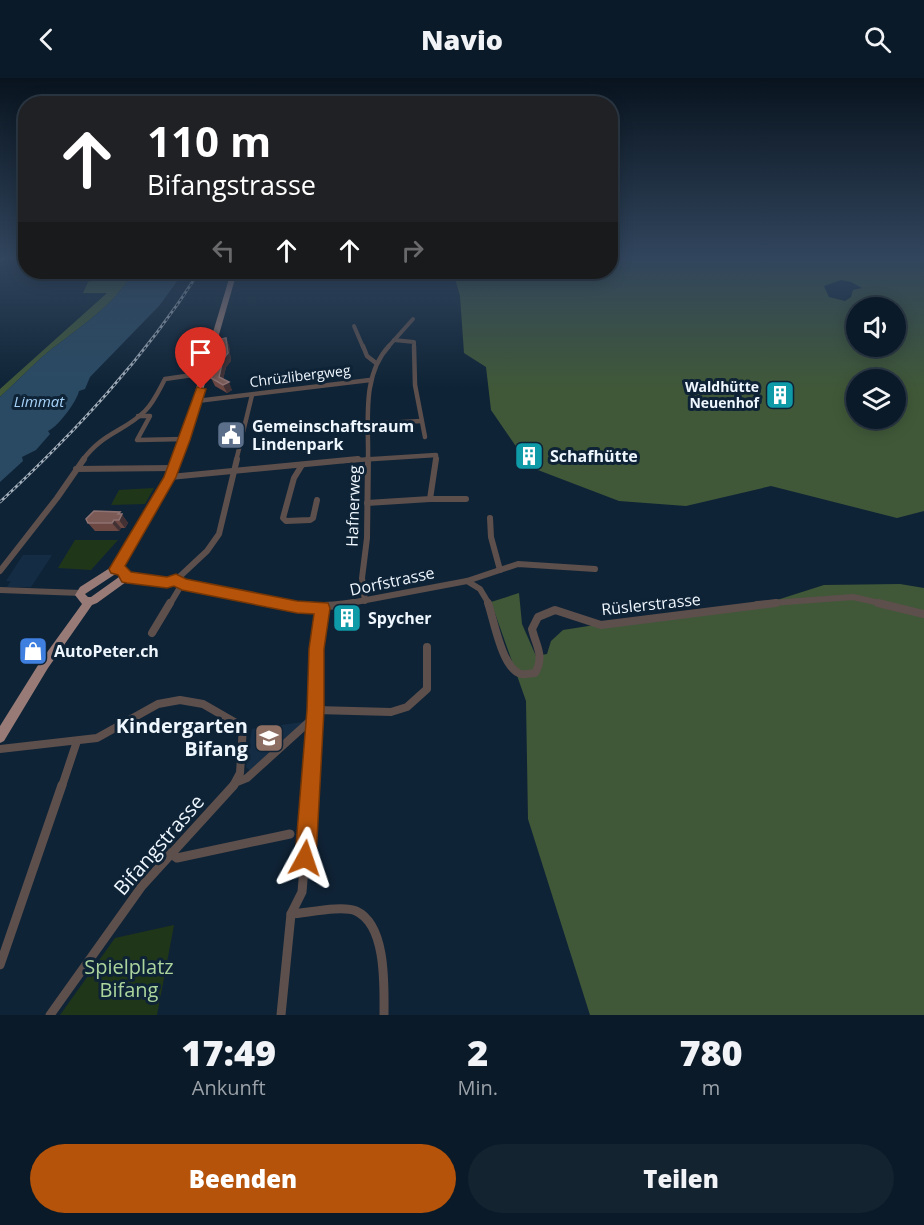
<!DOCTYPE html>
<html lang="de">
<meta charset="utf-8">
<style>
:root{--surface:#0b1a28;--page:#142330;--text:#f1f3f6;--muted:#9aa1a8;--line:#2b3845;--accent:#b45309}
body{margin:0;font-family:"Open Sans",sans-serif;background:var(--page);color:var(--text);height:100vh;display:flex;flex-direction:column;font-size:22px;white-space:nowrap}
*{box-sizing:border-box;margin:0}
p{font-size:20px;color:var(--muted)}
.icon{flex:none;width:33px;height:33px;fill:none;stroke:currentColor;stroke-width:2;stroke-linecap:round;stroke-linejoin:round}
.map{position:relative;height:937px;overflow:hidden}
.panel{display:flex;flex-direction:column;background:var(--surface);flex:1}
.panel>*{flex:none}
.guide{position:absolute;left:18px;top:18px;width:600px;height:183px;border-radius:24px;box-shadow:0 3px 15px #0003,0 0 0 2px var(--line);background:#202124;color:#fff;overflow:hidden}
.controls{position:absolute;left:846px;top:219px;display:grid;gap:12px}
.controls a{display:grid;place-items:center;width:60px;height:60px;border-radius:50%;background:var(--surface);box-shadow:0 3px 15px #0003,0 0 0 2px var(--line);font-size:30px}
.pin{position:absolute;display:grid;place-items:center;width:51px;height:51px;color:#fff;margin:-62px -26px;border-radius:50% 50% 50% 0;rotate:-45deg;box-shadow:0 0 6px #0007}
.pin .icon{rotate:45deg}
.me{position:absolute;width:66px;margin:-33px;rotate:5deg;stroke-linejoin:round;filter:drop-shadow(0 0 4px #0008)}
.turn{display:flex;align-items:center;gap:21px;height:126px;padding:0 30px;font-size:27px}
.turn .icon{width:78px;height:78px;stroke-width:2.5}
.turn b{display:block;font-size:42px;line-height:51px}
.lanes{display:flex;align-items:center;height:57px;padding:0 30px;background:#0003;justify-content:center;gap:30px;direction:ltr}
.lanes .off{opacity:.35}
.eta{display:flex;justify-content:space-evenly;align-items:center;height:102px;text-align:center}
.eta b{font-size:36px;font-weight:800;line-height:42px}
.primary-button{display:flex;gap:12px;margin-top:auto;padding:12px 30px}
.primary-button a{flex:1;height:69px;border-radius:36px;background:var(--accent);color:#fff;font-size:24px;font-weight:800;line-height:69px;text-align:center}
.primary-button a+a{background:var(--page);color:var(--text)}
header{display:flex;justify-content:space-between;align-items:center;height:78px;padding:0 30px;background:var(--surface);font-size:27px;font-weight:800}
.map>svg:first-child{display:block}
</style>
<header><svg class="icon" aria-label="back" viewBox="0 0 24 24"><path d="M15 5l-7 7 7 7"/></svg>Navio<svg class="icon" aria-label="search" viewBox="0 0 24 24"><circle cx="10" cy="10" r="6"/><path d="M15 15l6 6"/></svg></header>
<div class="map">
<svg width="924" height="937" viewBox="0 0 924 937">
<rect width="100%" height="100%" fill="#0f2336"/>
<g fill="#142d45">
<path d="M 23,477 L 52,477 L 31,509 L 7,509 L 11,503 L 6,503 Z"/>
<path d="M 303,644 L 251,694 L 246,689 L 252,651 Z"/>
</g>
<g fill="#203619">
<path d="M 154,410 L 145,426 L 111,427 L 119,412 Z"/>
<path d="M 75,462 L 118,462 L 91,492 L 58,490 Z"/>
<path d="M 174,847 L 157,937 L 60,937 L 115,860 Z"/>
</g>
<g fill="#405838" fill-rule="evenodd">
<path d="M 611,179 L 924,179 L 924,433 L 897,440 L 771,408 L 686,428 L 619,423 L 530,389 L 491,332 L 486,289 L 464,275 L 460,218 L 454,197 L 457,194 L 610,194 ZM 841,202 L 851,204 L 862,210 L 853,212 L 851,219 L 845,223 L 829,219 L 824,208 ZM 856,230 L 896,230 L 896,268 L 856,268 ZM 856,302 L 896,302 L 896,340 L 856,340 Z"/>
<path d="M 110,194 L 133,194 C 113,231 72,253 41,280 C 27,293 14,306 0,319 L 0,311 L 107,215 L 83,215 L 88,204 Z"/>
<path d="M 900,506 L 924,510 L 924,937 L 590,937 L 528,741 L 526,623 L 491,524 L 519,515 L 522,546 L 536,578 L 547,576 L 551,563 L 563,552 L 633,541 L 755,529 L 824,507 Z"/>
</g>
<path fill="#2a4a64" d="M 133,194 L 184,194 L 159,228 L 90,299 L 85,311 L 79,313 C 77,323 58,349 48,353 L 50,356 L 36,372 L 22,379 L 23,383 L 0,404 L 0,319 C 14,306 27,293 41,280 C 72,253 113,231 133,194 Z"/>
<g fill="none" stroke-linecap="round" stroke-linejoin="round">
<g stroke="#5d4f4c" stroke-width="4">
<path d="M 354,248 L 363,269"/>
<path d="M 394,262 L 414,264 L 414,269"/>
<path d="M 388,269 L 413,241"/>
</g>
<g stroke="#5d4f4c" stroke-width="4.5">
<path d="M 363,268 L 367,278 L 376,285"/>
<path d="M 414,268 L 415,307 L 425,359"/>
<path d="M 197,323 L 370,302"/>
<path d="M 138,338 L 150,338 L 137,362 L 185,361"/>
<path d="M 368,346 L 421,343"/>
<path d="M 82,383 C 103,354 124,354 145,333 C 154,324 159,312 165,301 L 206,295"/>
<path d="M 236,383 L 252,317"/>
<path d="M 342,383 L 436,377 L 436,383"/>
<path d="M 368,383 C 369,344 361,298 389,268"/>
</g>
<g stroke="#5d4f4c" stroke-width="6">
<path d="M 302,387 L 294,400 L 283,440 L 286,443 L 310,442 L 313,440 L 317,422"/>
<path d="M 76,391 L 173,390"/>
<path d="M 170,399 L 358,381"/>
<path d="M 430,421 L 466,421"/>
<path d="M 367,425 L 430,421 L 436,381"/>
<path d="M 490,440 L 491,459 L 500,492"/>
<path d="M 0,493 L 57,420 L 84,381"/>
<path d="M 125,499 L 167,504 L 176,502 L 182,506 L 284,526"/>
<path d="M 176,502 L 207,473 L 219,456 L 237,381"/>
<path d="M 467,503 L 480,511 L 489,526"/>
<path d="M 0,512 L 81,515"/>
<path d="M 365,523 L 362,500 L 367,460 L 368,381"/>
<path d="M 170,526 L 182,506"/>
<path d="M 345,526 L 467,503 L 518,486 L 595,491"/>
<path d="M 757,526 L 853,519 L 884,526"/>
</g>
<g stroke="#5d4f4c" stroke-width="8">
<path d="M 277,525 C 304,530 326,529 354,525"/>
<path d="M 488,525 C 494,542 502,591 521,596 C 525,597 531,595 535,595 C 545,578 536,568 532,551 L 538,539 L 555,532 L 601,547 L 776,525"/>
<path d="M 878,525 L 924,536"/>
<path d="M 152,555 L 170,525"/>
<path d="M 316,632 L 391,634 L 407,629 L 427,611 L 427,569"/>
<path d="M 0,671 L 97,660 L 158,626 L 180,622 L 203,626 L 243,649 L 240,695 L 233,708"/>
<path d="M 237,704 L 247,700 L 311,642 L 315,642"/>
<path d="M 62,708 L 77,663"/>
<path d="M 311,708 L 317,571 L 323,530"/>
</g>
<g stroke="#5d4f4c" stroke-width="9">
<path d="M 170,775 L 177,780 L 290,756"/>
<path d="M 291,836 C 307,835 342,827 356,833 C 387,847 384,909 384,937"/>
<path d="M 0,887 L 62,707"/>
<path d="M 50,937 L 142,808 L 234,707"/>
<path d="M 281,937 L 291,836 L 302,814 L 311,707"/>
</g>
<path fill="#987b76" fill-rule="evenodd" d="M 231,194 L 237,194 L 189,361 L 164,419 L 122,489 L 127,491 C 129,495 128,500 126,504 L 97,525 L 92,527 L 48,590 L 4,663 L 0,665 L 0,648 L 40,584 L 82,526 L 75,517 L 80,509 L 113,488 L 156,419 L 181,361 ZM 117,495 L 119,496 L 119,499 L 91,519 L 88,519 L 85,516 Z"/>
<path fill="#b08c86" fill-rule="evenodd" d="M 2,179 L 9,179 L 0,184 Z"/>
<g stroke="#a2aeba" stroke-width="3">
<path id="rail" d="M 0,424 C 75,354 144,281 199,194"/>
</g>
<use href="#rail" stroke="#0f2336" stroke-width="1.5" stroke-dasharray="3" stroke-linecap="butt"/>
</g>
<g fill="#6d4742">
<path d="M 226,260 L 229,268 L 231,283 L 226,289 L 223,301 L 232,312 L 227,315 L 215,308 L 211,300 L 215,288 L 213,285 L 222,275 Z"/>
<path d="M 236,353 L 234,360 L 225,361 L 223,356 Z"/>
<path d="M 120,434 L 128,445 L 125,450 L 121,450 L 119,453 L 95,453 L 88,445 Z"/>
<path d="M 350,532 L 351,536 L 351,543 L 343,543 L 341,540 Z"/>
</g>
<g fill="#413135">
<path d="M 226,260 L 229,268 L 231,283 L 226,289 L 222,307 L 219,299 Z"/>
<path d="M 229,304 L 232,312 L 227,315 L 223,307 Z"/>
<path d="M 234,349 L 236,353 L 234,360 L 233,356 Z"/>
<path d="M 120,434 L 128,445 L 125,450 L 119,442 L 118,436 Z"/>
<path d="M 114,442 L 121,450 L 119,453 L 112,445 Z"/>
</g>
<g fill="#7b5a56" stroke="#8d7271" stroke-width="1.5">
<path d="M 226,260 L 228,275 L 223,281 L 219,299 L 229,304 L 223,307 L 211,300 L 215,287 L 213,285 L 222,275 L 221,261 Z"/>
<path d="M 234,349 L 233,356 L 223,356 L 225,350 Z"/>
<path d="M 94,433 L 120,434 L 118,436 L 122,436 L 119,442 L 114,442 L 112,445 L 88,445 L 86,441 Z"/>
<path d="M 350,532 L 350,539 L 341,540 L 342,533 Z"/>
</g>
<linearGradient id="sky" x2="0" y2="1"><stop stop-color="#08131e"/><stop offset="0.58" stop-color="#31455d"/><stop offset="1" stop-color="#31455d" stop-opacity="0"/></linearGradient>
<rect width="924" height="310" fill="url(#sky)"/>
<path fill="#b45309" stroke="#753606" stroke-width="1.5" d="M 197,309 L 206,311 L 190,362 L 176,399 L 125,488 L 131,494 L 167,499 L 176,496 L 186,501 L 297,523 L 328,525 L 330,530 L 324,571 L 324,632 L 316,780 L 313,787 L 305,790 L 298,787 L 295,780 L 307,632 L 309,571 L 314,536 L 297,535 L 182,512 L 174,508 L 167,510 L 127,505 L 122,504 L 118,497 L 111,495 L 109,491 L 164,399 Z"/>
<defs>
<g id="building-square" transform="scale(1.5)"><rect x="-9" y="-9" width="18" height="18" rx="4" fill="#0f9aa8" stroke="#0f2336"/><path d="M-4-6H4V6H1V3H-1V6H-4ZM-2.5-4.3h1.7v1.8h-1.7ZM.8-4.3h1.7v1.8H.8ZM-2.5-1h1.7V.8h-1.7ZM.8-1h1.7V.8H.8Z" fill="#fff"/></g>
<g id="civic-square" transform="scale(1.5)"><rect x="-9" y="-9" width="18" height="18" rx="4" fill="#5c6f8a" stroke="#0f2336"/><path d="M-.6-6.5H3V-4.5H.6V-3L4-1V1h2V6H-6V1h2V-1L-.6-3ZM-1.2 2.5V6h2.4V2.5Z" fill="#fff"/></g>
<g id="shop-square" transform="scale(1.5)"><rect x="-9" y="-9" width="18" height="18" rx="4" fill="#3f7fe0" stroke="#0f2336"/><path d="M-5-2.5h2.3a2.7 3.5 0 0 1 5.4 0H5L5.5 6h-11ZM-1.5-2.5h3a1.5 2.3 0 0 0-3 0Z" fill="#fff"/></g>
<g id="school-square" transform="scale(1.5)"><rect x="-9" y="-9" width="18" height="18" rx="4" fill="#8d6e63" stroke="#0f2336"/><path d="M0-5L7-2L0 1L-7-2ZM-4 1L0 2.5L4 1V4Q0 6-4 4Z" fill="#fff"/></g>
</defs>
<g fill-rule="evenodd">
<use href="#building-square" x="780" y="317"/>
<use href="#civic-square" x="231" y="357"/>
<use href="#building-square" x="529" y="378"/>
<use href="#building-square" x="347" y="540"/>
<use href="#shop-square" x="33" y="573"/>
<use href="#school-square" x="269" y="660"/>
</g>
<g text-anchor="middle" stroke-width="6" stroke-linejoin="round" paint-order="stroke">
<g font-size="14" fill="#eef6fe" stroke="#0f2336">
<text transform="translate(300 298) rotate(-7)" y="5">Chrüzlibergweg</text>
</g>
<g font-size="14" font-weight="bold" fill="#eef6fe" stroke="#0f2336" text-anchor="end">
<text x="759" y="314">Waldhütte<tspan x="759" dy="16">Neuenhof</tspan></text>
</g>
<g font-size="15" font-style="italic" fill="#a6d2f8" stroke="#0f2336">
<text x="39" y="329">Limmat</text>
</g>
<g font-size="16" font-weight="bold" fill="#eef6fe" stroke="#0f2336" text-anchor="start">
<text x="252" y="354">Gemeinschaftsraum<tspan x="252" dy="18">Lindenpark</tspan></text>
<text x="550" y="384">Schafhütte</text>
<text x="368" y="546">Spycher</text>
<text x="54" y="579">AutoPeter.ch</text>
</g>
<g font-size="16" fill="#eef6fe" stroke="#0f2336">
<text transform="translate(353 428) rotate(-88)" y="6">Hafnerweg</text>
<text transform="translate(392 503) rotate(-12)" y="6">Dorfstrasse</text>
<text transform="translate(651 526) rotate(-6)" y="6">Rüslerstrasse</text>
</g>
<g font-size="20" font-weight="bold" fill="#eef6fe" stroke="#0f2336" text-anchor="end">
<text x="248" y="655">Kindergarten<tspan x="248" dy="23">Bifang</tspan></text>
</g>
<g font-size="20" fill="#eef6fe" stroke="#0f2336">
<text transform="translate(159 767) rotate(-49)" y="7">Bifangstrasse</text>
</g>
<g font-size="20" fill="#abd59d" stroke="#0f2336">
<text x="129" y="896">Spielplatz<tspan x="129" dy="23">Bifang</tspan></text>
</g>
</g>
</svg>
<div class="controls">
<a><svg class="icon" aria-label="sound" viewBox="0 0 24 24"><path d="M4 9h4l5-4v14l-5-4H4zM17 9q2 3 0 6"/></svg></a>
<a><svg class="icon" aria-label="layers" viewBox="0 0 24 24"><path d="M12 4l9 5-9 5-9-5zM3 14l9 5 9-5"/></svg></a>
</div>
<div class="pin" style="left:201px;top:311px;background:#d93025"><svg class="icon" aria-label="arrive" viewBox="0 0 24 24"><path d="M6 21V4h12l-3 4 3 4H6"/></svg></div>
<svg class="me" style="left:305px;top:780px" viewBox="-20 -20 40 40"><path d="M0-17L14 15 0 8-14 15z" fill="#b45309" stroke="#fff" stroke-width="4"/></svg>
<div class="guide">
<div class="turn"><svg class="icon" aria-label="ahead" viewBox="0 0 24 24"><path d="M12 20V5M6 11l6-6 6 6"/></svg><div><b>110 m</b>Bifangstrasse</div></div>
<div class="lanes"><svg class="icon off" aria-label="left" viewBox="0 0 24 24"><path d="M17 20v-9H6M10 6l-5 5 5 5"/></svg><svg class="icon" aria-label="ahead" viewBox="0 0 24 24"><path d="M12 20V5M6 11l6-6 6 6"/></svg><svg class="icon" aria-label="ahead" viewBox="0 0 24 24"><path d="M12 20V5M6 11l6-6 6 6"/></svg><svg class="icon off" aria-label="right" viewBox="0 0 24 24"><path d="M7 20v-9h11M14 6l5 5-5 5"/></svg></div>
</div>
</div>
<section class="panel">
<div class="eta">
<div><b>17:49</b><p>Ankunft</p></div>
<div><b>2</b><p>Min.</p></div>
<div><b>780</b><p>m</p></div>
</div>
<div class="primary-button"><a>Beenden</a><a>Teilen</a></div>
</section>
